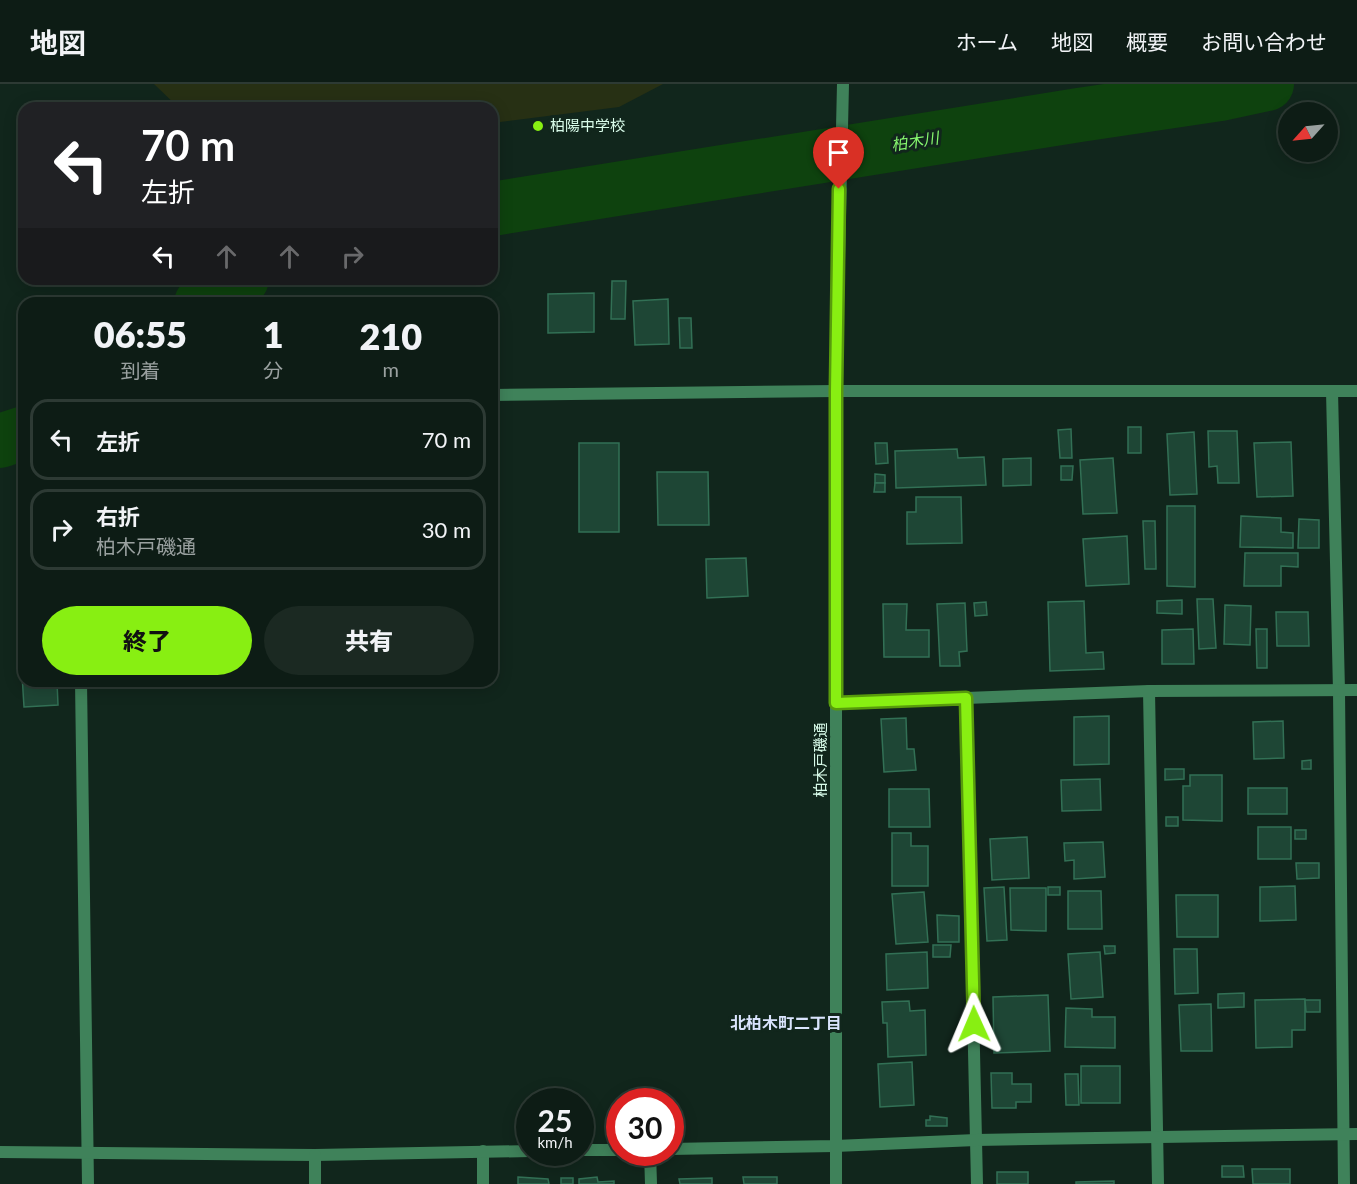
<!DOCTYPE html>
<html lang="ja">
<meta charset="utf-8">
<style>
:root{--surface:#0d1c15;--page:#1b2922;--text:#f1f3f6;--muted:#9aa1a0;--line:#2d3a34;--accent:#88ef12}
body{margin:0;font-family:Lato,"Noto Sans JP",sans-serif;background:var(--page);color:var(--text);height:100vh;display:flex;flex-direction:column;font-size:22px;white-space:nowrap}
*{box-sizing:border-box;margin:0}
p{font-size:20px;color:var(--muted)}
.icon{flex:none;width:33px;height:33px;fill:none;stroke:currentColor;stroke-width:2;stroke-linecap:round;stroke-linejoin:round}
.map{position:relative;flex:1;overflow:hidden}
.details{position:absolute;left:18px;top:213px;width:480px;height:390px;display:flex;flex-direction:column;background:var(--surface);border-radius:18px;box-shadow:0 3px 15px #0003,0 0 0 2px var(--line)}
.details>*{flex:none}
.top-card{position:absolute;left:18px;top:18px;width:480px;height:183px;border-radius:18px;box-shadow:0 3px 15px #0003,0 0 0 2px var(--line);background:#202124;color:#fff;overflow:hidden}
.needle{width:39px;rotate:243deg}
.fabs{position:absolute;left:1278px;top:18px;display:grid;gap:12px}
.fabs a{display:grid;place-items:center;width:60px;height:60px;border-radius:50%;background:var(--surface);box-shadow:0 3px 15px #0003,0 0 0 2px var(--line);font-size:30px}
.speed{position:absolute;left:516px;top:1004px;display:flex;gap:12px;font-size:30px;font-weight:700;text-align:center}
.speed>*{display:grid;place-content:center;width:78px;height:78px;border-radius:50%;background:var(--surface);box-shadow:0 3px 15px #0003,0 0 0 2px var(--line);line-height:1}
.speed small{font-size:15px;font-weight:400}
.speed .limit{border:9px solid #d22;background:#fff;color:#111}
.pin{position:absolute;display:grid;place-items:center;width:51px;height:51px;color:#fff;margin:-62px -26px;border-radius:50% 50% 50% 0;rotate:-45deg;box-shadow:0 0 6px #0007}
.pin .icon{rotate:45deg}
.me{position:absolute;width:66px;margin:-33px;rotate:359deg;stroke-linejoin:round;filter:drop-shadow(0 0 4px #0008)}
.turn{display:flex;align-items:center;gap:21px;height:126px;padding:0 24px;font-size:27px}
.turn .icon{width:78px;height:78px;stroke-width:2.5}
.turn b{display:block;font-size:42px;line-height:51px}
.lanes{display:flex;align-items:center;height:57px;padding:0 24px;background:#0003;justify-content:center;gap:30px;direction:ltr}
.lanes .off{opacity:.35}
.eta{display:flex;justify-content:space-evenly;align-items:center;height:102px;text-align:center}
.eta b{font-size:36px;font-weight:800;line-height:42px}
.cta{display:flex;gap:12px;margin-top:auto;padding:12px 24px}
.cta a{flex:1;height:69px;border-radius:36px;background:var(--accent);color:#111;font-size:24px;font-weight:800;line-height:69px;text-align:center}
.cta a+a{background:var(--page);color:var(--text)}
ul{padding:0;list-style:none}
li{display:flex;align-items:center;gap:18px;height:81px;margin:0 12px 9px;padding:0 12px;border:3px solid var(--line);border-radius:18px}
li div{flex:1}
li b{display:block;font-size:22px}
li em{font-style:normal}
header{display:flex;align-items:center;gap:36px;box-sizing:border-box;height:84px;padding:0 30px;background:var(--surface);border-bottom:2px solid var(--line)}
header strong{font-size:28px}
nav{display:flex;gap:33px;margin-inline-start:auto;font-size:21px}
.map>svg:first-child{display:block}
</style>
<header>
<strong>地図</strong>
<nav><a>ホーム</a><a>地図</a><a>概要</a><a>お問い合わせ</a></nav>
</header>
<div class="map">
<svg width="1357" height="1100" viewBox="0 0 1357 1100">
<rect width="100%" height="100%" fill="#11261c"/>
<path fill="#273014" d="M 154,0 L 663,0 L 619,23 L 492,39 L 492,24 L 179,24 Z"/>
<g fill="none" stroke-linecap="round" stroke-linejoin="round">
<g stroke="#0e420e" stroke-width="54">
<path d="M 492,125 L 1079,31 L 1220,10 L 1267,0"/>
<path d="M 201,219 L 242,195"/>
<path d="M 0,357 L 24,349"/>
</g>
</g>
<g fill="#1e4635" stroke="#327055" stroke-width="1.5">
<path d="M 612,197 L 626,197 L 625,235 L 611,235 Z"/>
<path d="M 594,209 L 594,248 L 548,249 L 548,210 Z"/>
<path d="M 668,215 L 669,260 L 635,261 L 633,217 Z"/>
<path d="M 679,234 L 691,234 L 692,264 L 680,264 Z"/>
<rect x="1128" y="343" width="13" height="26"/>
<path d="M 1071,345 L 1072,374 L 1060,374 L 1058,346 Z"/>
<path d="M 1208,347 L 1237,347 L 1239,399 L 1218,399 L 1217,382 L 1209,383 Z"/>
<path d="M 1194,348 L 1197,410 L 1170,411 L 1167,350 Z"/>
<path d="M 1291,358 L 1293,412 L 1257,413 L 1254,359 Z"/>
<rect x="579" y="359" width="40" height="89"/>
<path d="M 875,359 L 887,359 L 888,379 L 876,380 Z"/>
<path d="M 957,365 L 958,374 L 984,373 L 986,401 L 896,404 L 895,367 Z"/>
<path d="M 1031,374 L 1031,401 L 1003,402 L 1003,375 Z"/>
<path d="M 1113,374 L 1117,429 L 1083,430 L 1080,376 Z"/>
<path d="M 1061,382 L 1073,382 L 1072,396 L 1061,396 Z"/>
<path d="M 657,388 L 708,388 L 709,441 L 658,441 Z"/>
<path d="M 875,390 L 885,391 L 885,399 L 875,399 Z"/>
<path d="M 875,399 L 885,399 L 885,408 L 874,408 Z"/>
<path d="M 916,413 L 961,413 L 962,459 L 907,460 L 907,428 L 916,428 Z"/>
<path d="M 1167,422 L 1195,422 L 1195,503 L 1167,502 Z"/>
<path d="M 1241,432 L 1281,434 L 1281,448 L 1293,449 L 1293,464 L 1240,463 Z"/>
<path d="M 1299,435 L 1319,436 L 1319,464 L 1298,464 Z"/>
<path d="M 1143,437 L 1155,437 L 1156,485 L 1145,485 Z"/>
<path d="M 1127,452 L 1129,500 L 1086,502 L 1083,455 Z"/>
<path d="M 1245,469 L 1298,469 L 1298,483 L 1281,482 L 1281,502 L 1244,502 Z"/>
<path d="M 746,474 L 748,512 L 707,514 L 706,475 Z"/>
<path d="M 1197,515 L 1213,515 L 1216,564 L 1199,565 Z"/>
<path d="M 1182,516 L 1182,530 L 1157,529 L 1157,517 Z"/>
<path d="M 1084,517 L 1086,569 L 1103,568 L 1104,585 L 1050,587 L 1048,518 Z"/>
<path d="M 986,518 L 987,531 L 975,532 L 974,519 Z"/>
<path d="M 965,519 L 967,567 L 959,568 L 960,582 L 940,582 L 937,520 Z"/>
<path d="M 883,520 L 907,520 L 906,546 L 929,546 L 929,573 L 884,573 Z"/>
<path d="M 1225,521 L 1251,522 L 1250,561 L 1224,560 Z"/>
<path d="M 1276,528 L 1308,528 L 1309,562 L 1277,562 Z"/>
<path d="M 1193,545 L 1194,580 L 1162,580 L 1162,546 Z"/>
<path d="M 1256,545 L 1267,545 L 1267,584 L 1257,584 Z"/>
<path d="M 20,558 L 24,558 L 24,597 L 57,597 L 58,621 L 24,623 Z"/>
<path d="M 1109,632 L 1109,680 L 1074,681 L 1074,633 Z"/>
<path d="M 906,634 L 907,665 L 914,665 L 916,686 L 884,688 L 881,635 Z"/>
<path d="M 1283,637 L 1284,674 L 1254,675 L 1253,638 Z"/>
<path d="M 1311,676 L 1311,685 L 1302,685 L 1302,677 Z"/>
<path d="M 1165,685 L 1184,685 L 1184,695 L 1165,696 Z"/>
<path d="M 1190,691 L 1222,691 L 1222,737 L 1183,736 L 1183,702 L 1190,702 Z"/>
<path d="M 1100,695 L 1101,726 L 1062,727 L 1061,696 Z"/>
<rect x="1248" y="704" width="39" height="26"/>
<path d="M 889,705 L 929,705 L 930,743 L 889,743 Z"/>
<rect x="1166" y="733" width="12" height="9"/>
<rect x="1258" y="743" width="33" height="32"/>
<rect x="1295" y="746" width="11" height="9"/>
<path d="M 892,749 L 911,749 L 911,762 L 928,762 L 928,802 L 892,802 Z"/>
<path d="M 1027,753 L 1029,794 L 992,796 L 990,755 Z"/>
<path d="M 1103,758 L 1105,793 L 1074,795 L 1074,776 L 1065,777 L 1064,759 Z"/>
<path d="M 1296,779 L 1319,779 L 1319,794 L 1297,795 Z"/>
<path d="M 1295,802 L 1296,836 L 1260,837 L 1260,803 Z"/>
<path d="M 1004,803 L 1007,856 L 987,857 L 984,804 Z"/>
<rect x="1048" y="803" width="12" height="8"/>
<path d="M 1010,804 L 1046,804 L 1046,847 L 1011,846 Z"/>
<path d="M 1068,807 L 1101,807 L 1102,845 L 1068,845 Z"/>
<path d="M 924,808 L 928,858 L 896,860 L 892,810 Z"/>
<path d="M 1176,811 L 1218,811 L 1218,853 L 1177,853 Z"/>
<path d="M 937,831 L 959,832 L 959,858 L 938,858 Z"/>
<path d="M 933,861 L 951,861 L 950,873 L 933,873 Z"/>
<path d="M 1104,862 L 1115,862 L 1115,869 L 1105,870 Z"/>
<path d="M 1174,865 L 1197,865 L 1198,909 L 1175,910 Z"/>
<path d="M 927,868 L 928,904 L 887,906 L 886,870 Z"/>
<path d="M 1100,868 L 1103,913 L 1071,915 L 1068,870 Z"/>
<path d="M 1244,909 L 1244,923 L 1218,924 L 1218,910 Z"/>
<path d="M 1048,911 L 1050,967 L 994,969 L 993,913 Z"/>
<path d="M 1305,915 L 1305,946 L 1292,946 L 1292,963 L 1256,964 L 1255,916 Z"/>
<path d="M 1305,916 L 1320,916 L 1320,928 L 1306,928 Z"/>
<path d="M 909,917 L 910,927 L 925,926 L 926,971 L 888,973 L 887,939 L 883,939 L 882,918 Z"/>
<path d="M 1211,920 L 1212,967 L 1181,967 L 1179,921 Z"/>
<path d="M 1066,924 L 1092,925 L 1092,933 L 1115,933 L 1115,964 L 1065,963 Z"/>
<path d="M 912,978 L 914,1021 L 880,1023 L 878,980 Z"/>
<rect x="1081" y="982" width="39" height="37"/>
<path d="M 991,989 L 1012,989 L 1012,1000 L 1031,1000 L 1031,1018 L 1016,1018 L 1016,1024 L 992,1024 Z"/>
<path d="M 1065,990 L 1078,990 L 1079,1021 L 1066,1021 Z"/>
<path d="M 930,1032 L 947,1034 L 947,1042 L 926,1042 L 926,1036 L 930,1036 Z"/>
<path d="M 1222,1082 L 1243,1082 L 1244,1093 L 1222,1093 Z"/>
<path d="M 1252,1085 L 1290,1085 L 1290,1100 L 1253,1100 Z"/>
<rect x="997" y="1088" width="31" height="12"/>
<path d="M 518,1093 L 548,1095 L 549,1100 L 518,1100 Z"/>
<path d="M 597,1093 L 598,1098 L 614,1097 L 614,1100 L 579,1100 L 579,1095 Z"/>
<path d="M 743,1093 L 777,1093 L 777,1100 L 744,1100 Z"/>
<rect x="561" y="1094" width="12" height="6"/>
<path d="M 712,1094 L 712,1100 L 680,1100 L 679,1095 Z"/>
<path d="M 1114,1097 L 1114,1100 L 1076,1100 L 1076,1098 Z"/>
</g>
<g fill="none" stroke-linecap="round" stroke-linejoin="round">
<g stroke="#3f825a" stroke-width="12">
<path d="M 1332,307 L 1339,607 L 1344,1100"/>
<path d="M 492,311 L 836,307 L 1357,307"/>
<path d="M 81,597 L 88,1100"/>
<path d="M 1149,607 L 1158,1100"/>
<path d="M 966,614 L 977,1100"/>
<path d="M 836,619 L 1149,607 L 1357,606"/>
<path d="M 670,1065 L 835,1062 L 976,1056 L 1357,1050"/>
<path d="M 580,1066 L 620,1066"/>
<path d="M 483,1067 L 483,1100"/>
<path d="M 0,1068 L 315,1071 L 530,1067"/>
<path d="M 650,1068 L 651,1100"/>
<path d="M 315,1071 L 315,1100"/>
</g>
<path stroke="#3f825a" stroke-width="12" d="M 836,1100 L 836,307 L 843,0"/>
</g>
<g fill="none" stroke-linecap="round" stroke-linejoin="round">
<g stroke="#589b0c" stroke-width="15">
<path id="route" d="M 839,105 L 836,307 L 836,619 L 966,614 L 974,940"/>
</g>
<use href="#route" stroke="#88ef12" stroke-width="10"/>
</g>
<circle fill="#88ef12" stroke="#11261c" stroke-width="2" cx="538" cy="42" r="6"/>
<g text-anchor="middle" stroke-width="6" stroke-linejoin="round" paint-order="stroke">
<g font-size="15" fill="#d9fcea" stroke="#11261c" text-anchor="start">
<text x="550" y="47">柏陽中学校</text>
</g>
<g font-size="15" fill="#d9fcea" stroke="#11261c">
<text transform="translate(821 676) rotate(-90)" y="5">柏木戸磯通</text>
</g>
<g font-size="16" font-style="italic" fill="#85f56e" stroke="#11261c">
<text transform="translate(915 57) rotate(-9)" y="6">柏木川</text>
</g>
<g font-size="16" font-weight="bold" fill="#dae4fd" stroke="#11261c">
<text x="786" y="945">北柏木町二丁目</text>
</g>
</g>
</svg>
<div class="fabs">
<a><svg class="needle" viewBox="-14 -14 28 28"><path d="M0-13l5 13h-10z" fill="#e53935"/><path d="M0 13l5-13h-10z" fill="#9aa1a0"/></svg></a>
</div>
<div class="speed"><div>25<small>km/h</small></div><div class="limit">30</div></div>
<div class="pin" style="left:839px;top:105px;background:#d93025"><svg class="icon" aria-label="arrive" viewBox="0 0 24 24"><path d="M6 21V4h12l-3 4 3 4H6"/></svg></div>
<svg class="me" style="left:974px;top:940px" viewBox="-20 -20 40 40"><path d="M0-17L14 15 0 8-14 15z" fill="#88ef12" stroke="#fff" stroke-width="4"/></svg>
<div class="top-card">
<div class="turn"><svg class="icon" aria-label="left" viewBox="0 0 24 24"><path d="M17 20v-9H6M10 6l-5 5 5 5"/></svg><div><b>70 m</b>左折</div></div>
<div class="lanes"><svg class="icon" aria-label="left" viewBox="0 0 24 24"><path d="M17 20v-9H6M10 6l-5 5 5 5"/></svg><svg class="icon off" aria-label="ahead" viewBox="0 0 24 24"><path d="M12 20V5M6 11l6-6 6 6"/></svg><svg class="icon off" aria-label="ahead" viewBox="0 0 24 24"><path d="M12 20V5M6 11l6-6 6 6"/></svg><svg class="icon off" aria-label="right" viewBox="0 0 24 24"><path d="M7 20v-9h11M14 6l5 5-5 5"/></svg></div>
</div>
<section class="details">
<div class="eta">
<div><b>06:55</b><p>到着</p></div>
<div><b>1</b><p>分</p></div>
<div><b>210</b><p>m</p></div>
</div>
<ul>
<li><svg class="icon" aria-label="left" viewBox="0 0 24 24"><path d="M17 20v-9H6M10 6l-5 5 5 5"/></svg><div><b>左折</b></div><em>70 m</em></li>
<li><svg class="icon" aria-label="right" viewBox="0 0 24 24"><path d="M7 20v-9h11M14 6l5 5-5 5"/></svg><div><b>右折</b><p>柏木戸磯通</p></div><em>30 m</em></li>
</ul>
<div class="cta"><a>終了</a><a>共有</a></div>
</section>
</div>
